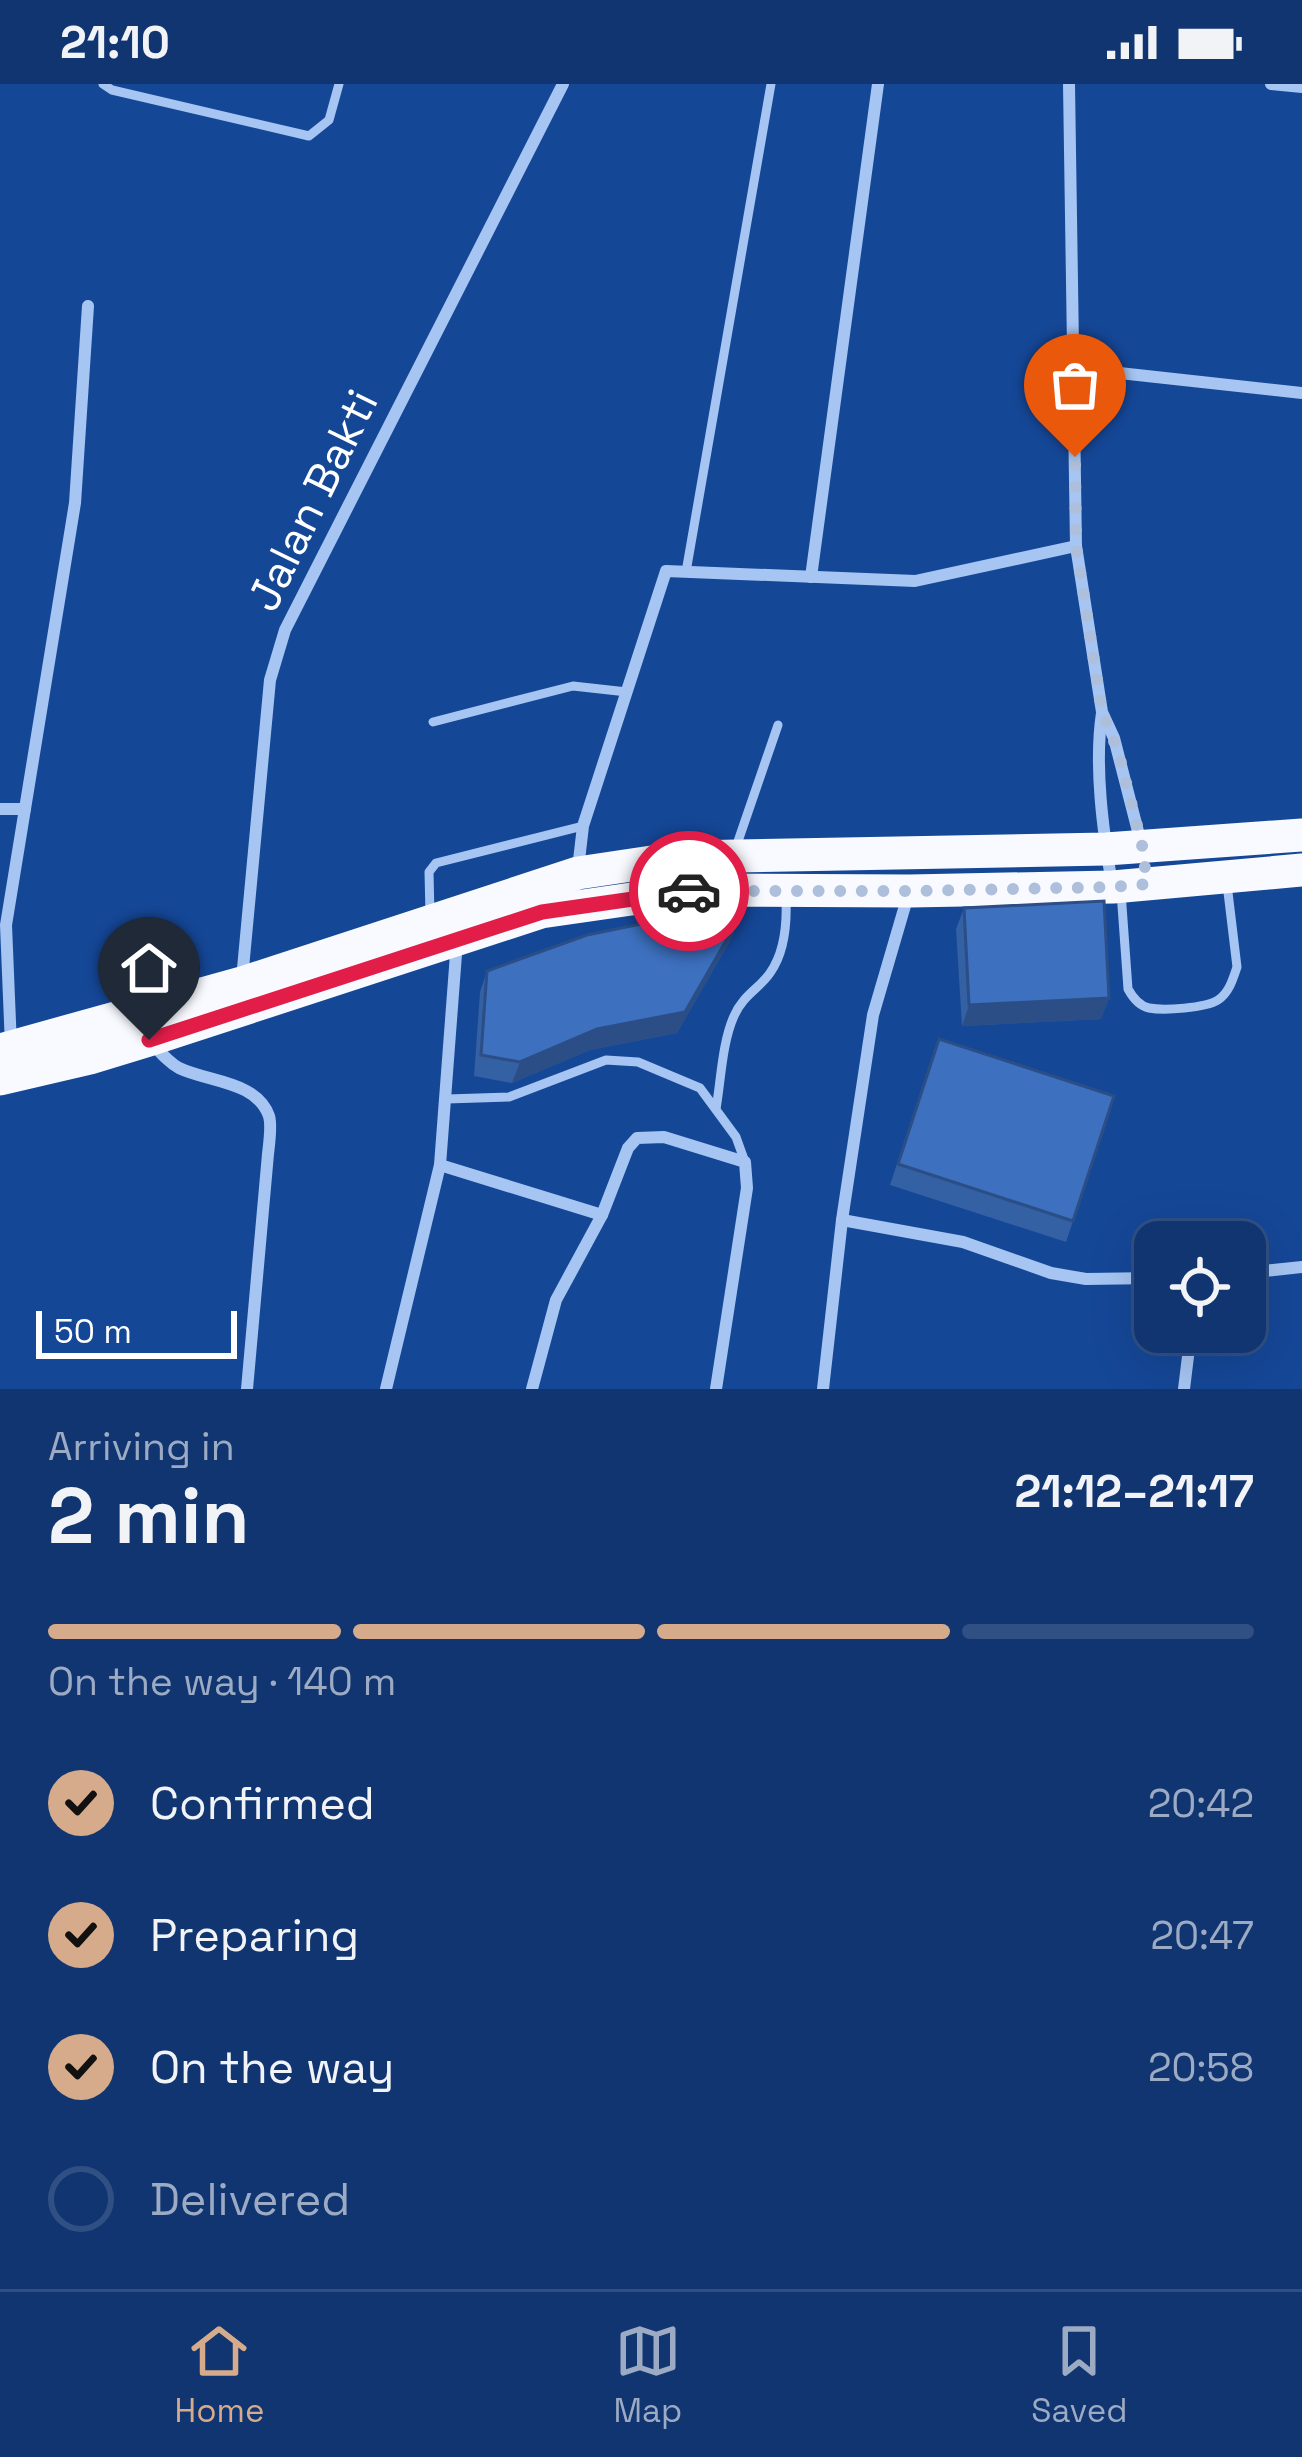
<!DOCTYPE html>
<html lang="en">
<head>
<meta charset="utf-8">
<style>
	:root { --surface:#103571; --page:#193d76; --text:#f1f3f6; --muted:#9cabc3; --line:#305084; --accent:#d6ab8b }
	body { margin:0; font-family:"Space Grotesk",sans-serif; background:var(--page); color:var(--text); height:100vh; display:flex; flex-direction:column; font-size:45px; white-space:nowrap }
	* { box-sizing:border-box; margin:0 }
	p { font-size:39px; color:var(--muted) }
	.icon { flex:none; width:66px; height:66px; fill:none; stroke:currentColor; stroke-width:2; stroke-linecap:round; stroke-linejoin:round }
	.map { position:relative; height:1305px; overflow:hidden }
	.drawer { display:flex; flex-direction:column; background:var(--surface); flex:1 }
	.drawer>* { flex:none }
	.tools { position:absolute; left:1134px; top:1137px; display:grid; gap:24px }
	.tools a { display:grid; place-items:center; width:132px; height:132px; border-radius:24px; background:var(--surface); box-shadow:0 12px 48px #0002,0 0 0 3px var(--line); font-size:60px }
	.scale { position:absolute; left:36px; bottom:30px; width:201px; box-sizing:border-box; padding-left:12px; border:6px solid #fff; border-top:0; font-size:33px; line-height:42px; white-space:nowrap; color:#fff; -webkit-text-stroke:9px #154797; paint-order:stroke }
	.pin { position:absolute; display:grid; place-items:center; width:102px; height:102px; color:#fff; margin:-123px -51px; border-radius:50% 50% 50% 0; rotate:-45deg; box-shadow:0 0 12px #0007 }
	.pin .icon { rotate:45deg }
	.courier { position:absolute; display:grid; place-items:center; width:120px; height:120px; margin:-60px; border:9px solid #e11d48; border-radius:50%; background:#fff; color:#222; box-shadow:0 3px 15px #0007 }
	.headline em { font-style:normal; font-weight:600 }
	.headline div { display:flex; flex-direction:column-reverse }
	.headline { display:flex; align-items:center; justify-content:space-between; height:204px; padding:0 48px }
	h1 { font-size:78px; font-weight:600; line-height:90px }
	.bar { display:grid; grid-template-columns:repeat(4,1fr); gap:18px 12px; align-content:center; height:144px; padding:0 48px }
	.bar i { height:15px; border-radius:9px; background:var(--line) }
	.bar .active { background:var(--accent) }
	.bar p { grid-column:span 4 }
	ol { padding:0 48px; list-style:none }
	li { display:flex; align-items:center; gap:36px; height:132px }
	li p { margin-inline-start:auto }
	li .icon { padding:12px; border-radius:50%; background:var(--accent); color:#111; stroke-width:4 }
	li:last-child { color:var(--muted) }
	li i { width:66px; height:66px; border:6px solid var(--line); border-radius:50% }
	.status { display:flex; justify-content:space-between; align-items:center; height:84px; padding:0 60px; background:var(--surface); direction:ltr }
	.status svg { height:33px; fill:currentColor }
	.tab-bar { display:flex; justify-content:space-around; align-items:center; height:168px; border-top:3px solid var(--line); background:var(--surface); font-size:33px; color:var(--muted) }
	.tab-bar a { display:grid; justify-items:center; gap:6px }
	.tab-bar .active { color:var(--accent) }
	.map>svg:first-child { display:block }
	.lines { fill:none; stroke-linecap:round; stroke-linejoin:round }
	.service { stroke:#a6c5f2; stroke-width:9 }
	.minor { stroke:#a6c5f2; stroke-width:12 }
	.trunk { stroke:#f8faff; stroke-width:33 }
	.wall { fill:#3460a4 }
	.shaded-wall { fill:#2b4e86 }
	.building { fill:#3d70bf; stroke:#2b4e86; stroke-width:3 }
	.done { stroke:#adbfdb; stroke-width:12; stroke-dasharray:0 21.6 }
	.route { stroke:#e11d48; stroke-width:15 }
	.labels { text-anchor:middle; stroke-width:10; stroke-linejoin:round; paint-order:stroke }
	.street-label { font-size:45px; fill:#fff; stroke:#154797 }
</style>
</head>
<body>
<div class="status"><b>21:10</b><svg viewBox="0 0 49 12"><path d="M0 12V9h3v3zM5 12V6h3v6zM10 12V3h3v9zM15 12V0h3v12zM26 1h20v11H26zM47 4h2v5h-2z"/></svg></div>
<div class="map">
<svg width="1302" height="1305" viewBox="0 0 1302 1305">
	<rect width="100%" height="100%" fill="#154797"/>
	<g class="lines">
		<g class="service">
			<polyline points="103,0 112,6 309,52 329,36 339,0"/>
			<polyline points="686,488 771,0"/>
			<polyline points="433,638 573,602 627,608"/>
			<polyline points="735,766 778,641"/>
			<path d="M 1121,808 L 1128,905 C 1133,914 1139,922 1149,924 C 1164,927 1205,924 1218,916 C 1229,909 1233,895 1237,883 L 1227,800"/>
			<polyline points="430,831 429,788 436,779 583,742"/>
			<polyline points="447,1015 509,1013 606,976 638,978 700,1004 736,1053 745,1078"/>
			<path d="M 716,1025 C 721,996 722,959 734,932 C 743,911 759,905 770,889 C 785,868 787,841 786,816"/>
		</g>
		<g class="minor">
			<polyline points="1069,0 1076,462 1102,628 1114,654 1141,759"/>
			<polyline points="1271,0 1302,3"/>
			<polyline points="1074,284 1302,309"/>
			<polyline points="811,493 878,0"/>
			<path d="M 1102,629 C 1094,682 1103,747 1112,800"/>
			<polyline points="0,725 25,725"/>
			<polyline points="578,785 583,742 666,487 915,497 1076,462"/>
			<polyline points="457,857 440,1081 602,1131"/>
			<polyline points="242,895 270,596 285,546 563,0"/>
			<path d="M 151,958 C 160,968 168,978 179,984 C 208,998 257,997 269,1032 C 272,1042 269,1060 268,1070 L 247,1305"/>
			<polyline points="11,962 6,841 75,419 88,222"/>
			<polyline points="842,1136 963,1158 1051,1189 1086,1195 1155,1194"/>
			<polyline points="1245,1189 1302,1183"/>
			<polyline points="386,1305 440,1081"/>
			<polyline points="532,1305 556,1216 602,1131 628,1064 637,1054 664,1053 745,1078 747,1104 716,1305"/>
			<polyline points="823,1305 842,1136 873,931 909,808"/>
			<polyline points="1184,1305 1191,1248"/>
		</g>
		<g class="trunk">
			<polyline points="0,966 242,899 578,789 685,773 1106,765 1302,751"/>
			<polyline points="0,995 90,974 149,956 541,828 694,806 910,807 1113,803 1302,786"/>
		</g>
	</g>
	<g class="wall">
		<polygon points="964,824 1109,914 1101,935 962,942 956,845"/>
		<polygon points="739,834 731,855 677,949 590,966 512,999 474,992 480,908 487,887"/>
		<polygon points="931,976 1073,1137 1066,1158 890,1101"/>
	</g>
	<g class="shaded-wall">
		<polygon points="739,834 731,855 677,949 590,966 512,999 520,978"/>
		<polygon points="1109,914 1101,935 962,942 969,921"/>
	</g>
	<g class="building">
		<polygon points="1104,817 1109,914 969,921 964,824"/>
		<polygon points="670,834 739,834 685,928 597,945 520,978 481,971 487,887 587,851"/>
		<polygon points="939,955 1114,1012 1073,1137 898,1080"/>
	</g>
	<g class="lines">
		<polyline class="done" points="689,807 910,807 1112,803 1147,800 1142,761 1118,667 1102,628 1076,461 1075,373"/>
		<polyline class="route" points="149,956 542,828 689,807"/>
	</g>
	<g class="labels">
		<g class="street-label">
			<text transform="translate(312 416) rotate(-64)" y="16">Jalan Bakti</text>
		</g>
	</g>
</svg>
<div class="tools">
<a><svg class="icon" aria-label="locate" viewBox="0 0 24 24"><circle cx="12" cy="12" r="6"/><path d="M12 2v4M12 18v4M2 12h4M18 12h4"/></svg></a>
</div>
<div class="scale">50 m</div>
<div class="pin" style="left:1075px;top:373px;background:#ea580c"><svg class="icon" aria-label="bag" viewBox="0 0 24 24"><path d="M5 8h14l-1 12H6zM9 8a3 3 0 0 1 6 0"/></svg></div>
<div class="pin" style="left:149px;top:956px;background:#1f2937"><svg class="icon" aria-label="home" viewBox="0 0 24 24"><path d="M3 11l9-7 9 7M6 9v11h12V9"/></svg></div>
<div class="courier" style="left:689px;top:807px"><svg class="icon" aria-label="car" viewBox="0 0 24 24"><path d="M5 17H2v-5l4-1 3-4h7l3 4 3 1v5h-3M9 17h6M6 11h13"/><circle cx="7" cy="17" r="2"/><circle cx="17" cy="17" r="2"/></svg></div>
</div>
<section class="drawer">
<div class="headline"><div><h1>2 min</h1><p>Arriving in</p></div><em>21:12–21:17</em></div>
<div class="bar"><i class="active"></i><i class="active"></i><i class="active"></i><i></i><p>On the way · 140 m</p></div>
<ol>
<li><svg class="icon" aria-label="check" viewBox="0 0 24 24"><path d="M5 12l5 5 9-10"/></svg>Confirmed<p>20:42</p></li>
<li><svg class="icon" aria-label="check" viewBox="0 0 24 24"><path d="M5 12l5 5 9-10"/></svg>Preparing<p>20:47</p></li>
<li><svg class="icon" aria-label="check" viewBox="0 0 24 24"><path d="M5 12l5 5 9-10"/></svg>On the way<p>20:58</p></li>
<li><i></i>Delivered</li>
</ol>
</section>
<nav class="tab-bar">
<a class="active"><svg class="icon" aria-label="home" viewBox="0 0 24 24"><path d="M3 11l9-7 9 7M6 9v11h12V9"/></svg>Home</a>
<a><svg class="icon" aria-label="map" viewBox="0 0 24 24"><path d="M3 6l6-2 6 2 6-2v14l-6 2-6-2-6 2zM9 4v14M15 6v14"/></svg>Map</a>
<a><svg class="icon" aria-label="saved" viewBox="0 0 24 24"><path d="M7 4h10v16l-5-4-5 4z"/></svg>Saved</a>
</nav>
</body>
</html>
